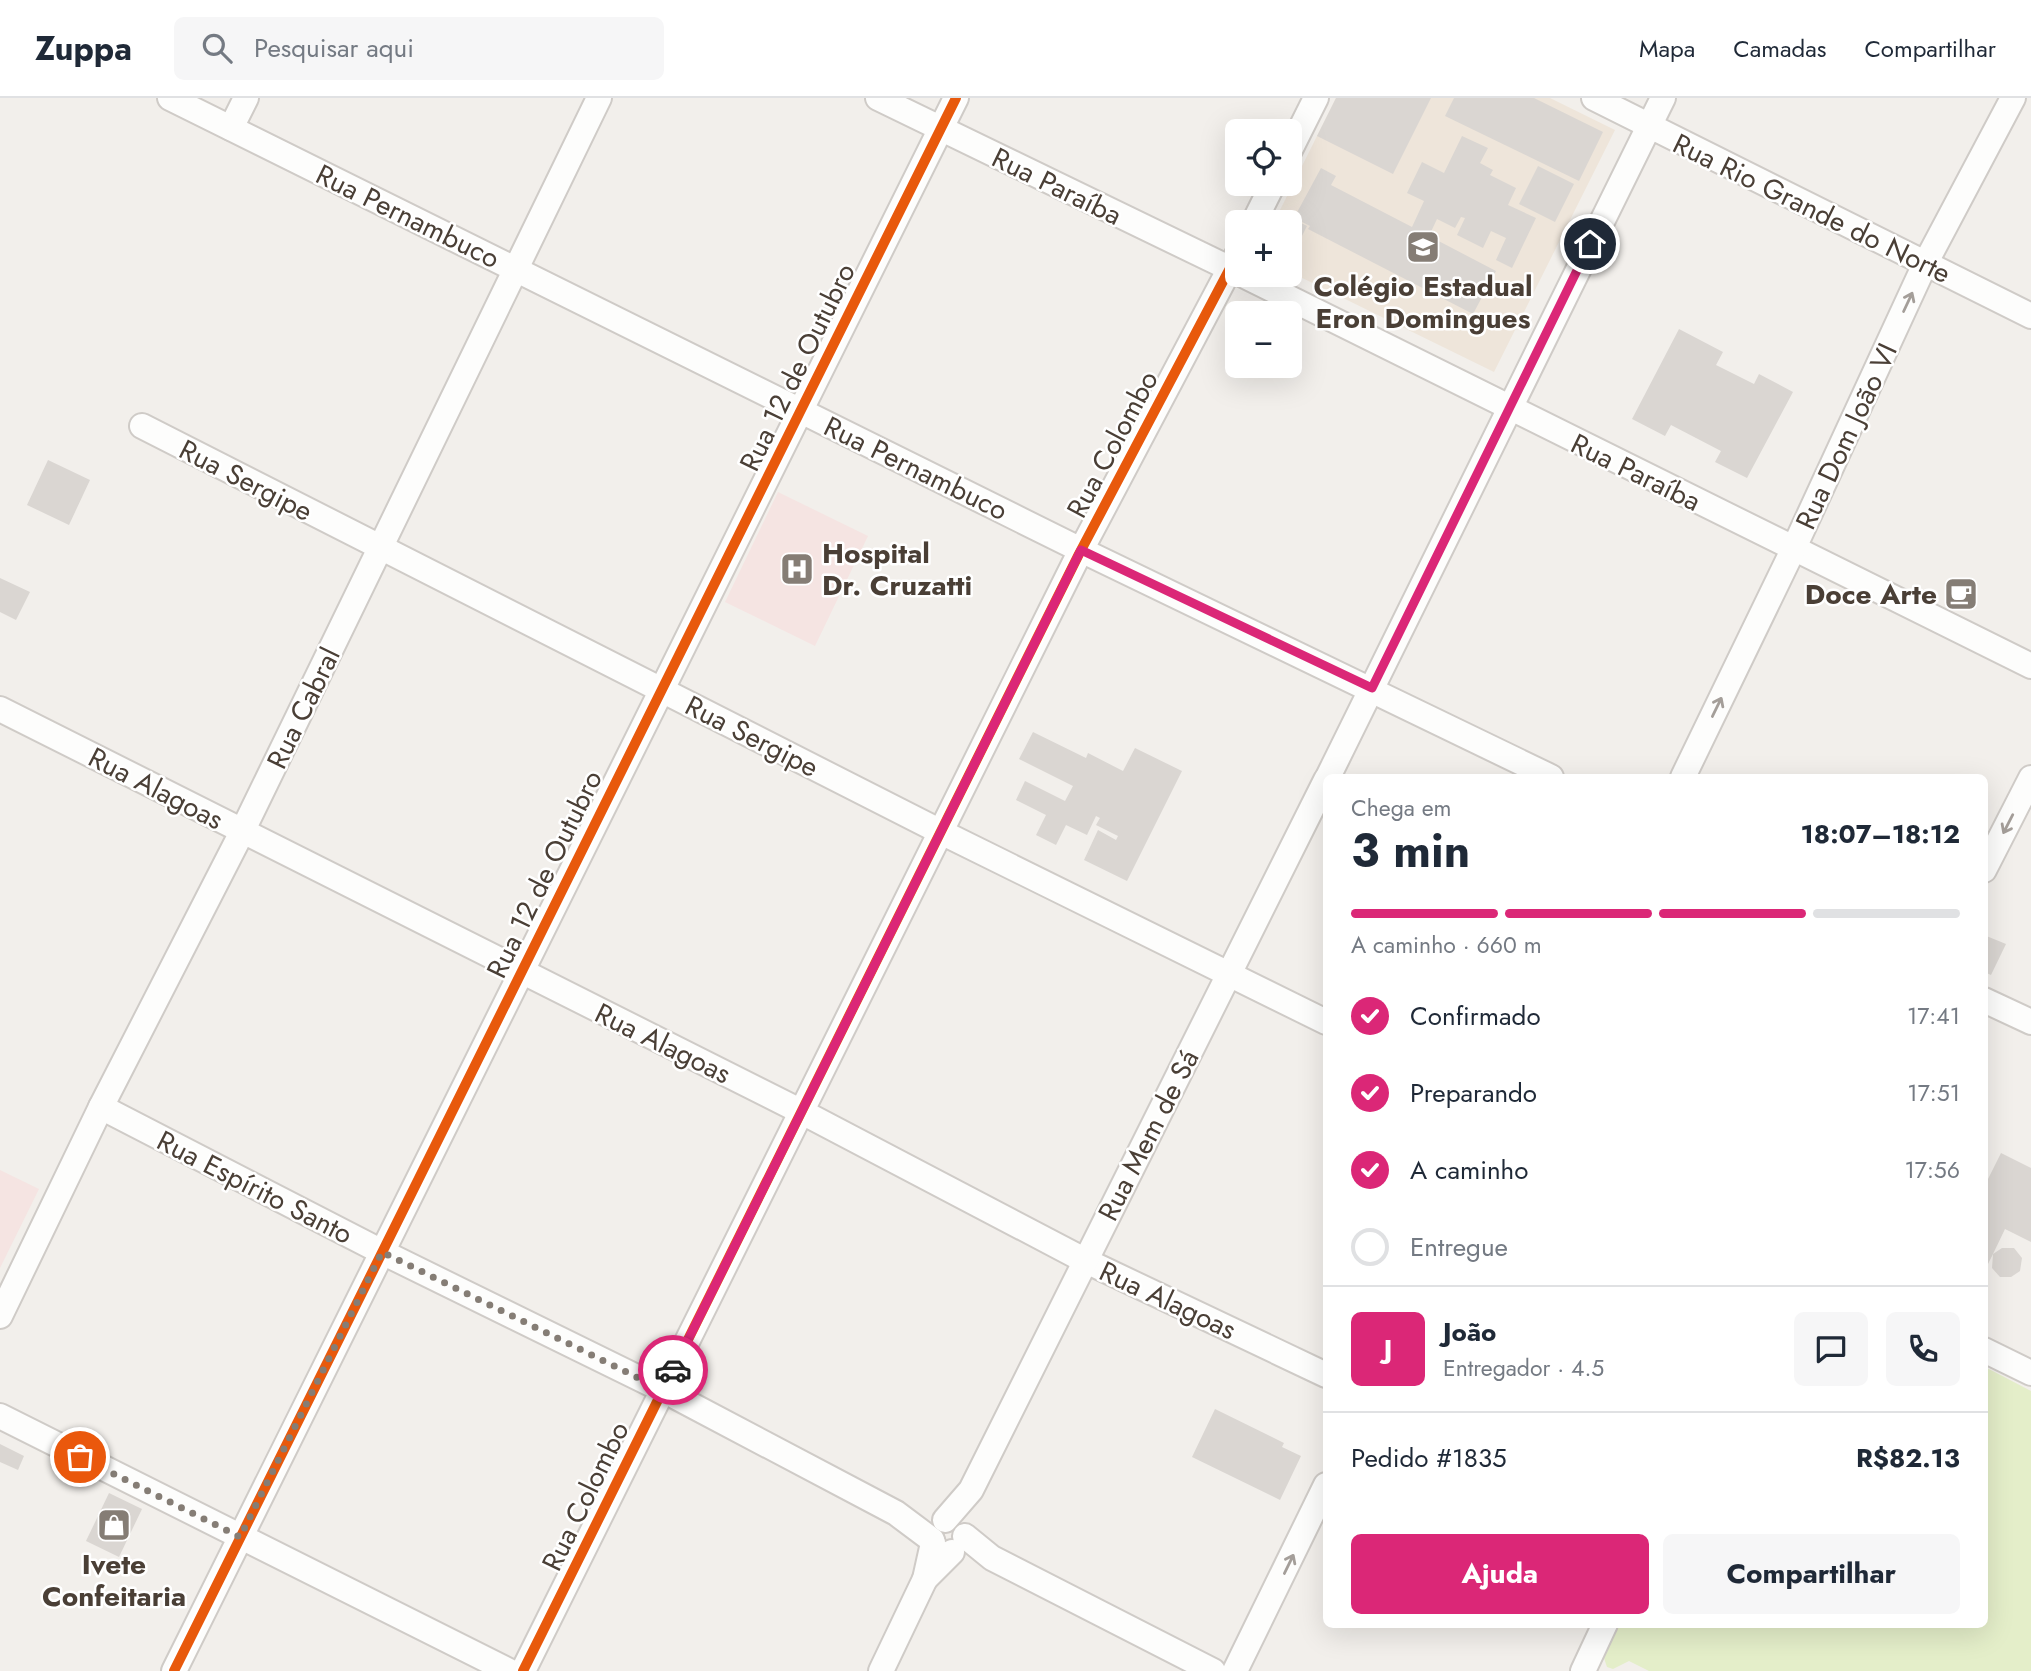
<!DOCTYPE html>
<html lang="pt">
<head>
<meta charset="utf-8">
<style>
	:root { --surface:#fff; --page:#f6f6f7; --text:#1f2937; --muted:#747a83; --line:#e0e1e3; --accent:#db2777 }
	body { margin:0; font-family:Jost,sans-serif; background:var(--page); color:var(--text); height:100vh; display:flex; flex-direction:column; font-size:26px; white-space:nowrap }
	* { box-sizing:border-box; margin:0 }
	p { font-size:23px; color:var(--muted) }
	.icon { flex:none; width:38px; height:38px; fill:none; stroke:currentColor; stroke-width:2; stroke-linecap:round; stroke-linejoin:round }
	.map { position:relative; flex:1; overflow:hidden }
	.sheet { position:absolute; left:1323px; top:676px; width:665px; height:854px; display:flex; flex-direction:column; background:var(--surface); border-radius:10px; box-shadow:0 7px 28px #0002 }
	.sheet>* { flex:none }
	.controls { position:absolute; left:1225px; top:21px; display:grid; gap:14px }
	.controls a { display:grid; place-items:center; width:77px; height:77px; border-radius:10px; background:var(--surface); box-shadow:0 7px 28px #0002; font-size:35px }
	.pin { position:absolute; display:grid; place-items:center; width:60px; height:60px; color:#fff; margin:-30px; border:4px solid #fff; border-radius:50%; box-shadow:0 2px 7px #0007 }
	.courier { position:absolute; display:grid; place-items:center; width:70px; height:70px; margin:-35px; border:5px solid #db2777; border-radius:50%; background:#fff; color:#222; box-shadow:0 2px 9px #0007 }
	.headline em { font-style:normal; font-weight:700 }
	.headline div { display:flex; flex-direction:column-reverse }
	.headline { display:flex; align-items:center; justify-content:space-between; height:119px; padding:0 28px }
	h1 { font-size:46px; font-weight:700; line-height:52px }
	.bar { display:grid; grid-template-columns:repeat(4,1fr); gap:10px 7px; align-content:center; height:84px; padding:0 28px }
	.bar i { height:9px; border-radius:5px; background:var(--line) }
	.bar .active { background:var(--accent) }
	.bar p { grid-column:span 4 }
	.line { display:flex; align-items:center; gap:18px; padding:0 28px; border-top:2px solid var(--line) }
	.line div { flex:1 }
	.round { display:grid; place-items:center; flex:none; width:74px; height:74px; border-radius:10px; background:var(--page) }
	ol { padding:0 28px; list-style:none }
	li { display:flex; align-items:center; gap:21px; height:77px }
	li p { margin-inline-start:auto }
	li .icon { padding:7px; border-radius:50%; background:var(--accent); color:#fff; stroke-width:4 }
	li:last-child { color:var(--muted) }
	li i { width:38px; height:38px; border:4px solid var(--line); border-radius:50% }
	.primary-button { display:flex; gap:14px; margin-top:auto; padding:14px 28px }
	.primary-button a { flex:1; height:80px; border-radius:10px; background:var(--accent); color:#fff; font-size:28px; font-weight:700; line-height:80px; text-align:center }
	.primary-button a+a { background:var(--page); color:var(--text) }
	header { display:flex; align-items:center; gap:42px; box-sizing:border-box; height:98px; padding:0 35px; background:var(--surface); border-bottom:2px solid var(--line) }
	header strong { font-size:33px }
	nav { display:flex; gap:38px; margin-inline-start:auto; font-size:24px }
	.search { width:490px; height:63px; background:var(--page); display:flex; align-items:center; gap:18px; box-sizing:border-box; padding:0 24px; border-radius:10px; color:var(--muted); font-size:26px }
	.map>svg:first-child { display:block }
	.education { fill:#eee5da }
	.medical { fill:#f5e4e2 }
	.green { fill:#e4eec9 }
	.building { fill:#dad6d2 }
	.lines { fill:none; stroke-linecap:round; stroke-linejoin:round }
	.minor-casing { stroke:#cfcbc7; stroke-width:28 }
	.minor { stroke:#fdfdfc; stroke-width:24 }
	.cycleway-casing { stroke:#fff; stroke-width:15 }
	.cycleway { stroke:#e8590c; stroke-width:10 }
	.oneway { stroke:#a49e99 }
	.done { stroke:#857d75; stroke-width:7; stroke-dasharray:0 12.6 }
	.route { stroke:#db2777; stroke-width:9 }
	.labels { text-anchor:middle; stroke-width:5; stroke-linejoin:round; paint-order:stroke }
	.street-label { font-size:28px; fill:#4a3f36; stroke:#fff }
	.poi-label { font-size:28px; font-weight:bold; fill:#4a3f36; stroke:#fff }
</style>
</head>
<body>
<header>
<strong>Zuppa</strong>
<div class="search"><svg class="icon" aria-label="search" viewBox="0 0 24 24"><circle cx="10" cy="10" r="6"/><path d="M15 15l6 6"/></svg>Pesquisar aqui</div>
<nav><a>Mapa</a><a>Camadas</a><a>Compartilhar</a></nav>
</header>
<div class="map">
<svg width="2031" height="1573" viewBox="0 0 2031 1573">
	<rect width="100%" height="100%" fill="#f2efeb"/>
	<polygon class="education" points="1336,0 1550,0 1615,32 1494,274 1290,174 1290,124 1274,124"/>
	<g class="medical">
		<polygon points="778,394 868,438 815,548 725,504"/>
		<polygon points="0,1072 39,1091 0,1170"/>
	</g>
	<polygon class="green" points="1985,1269 2031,1293 2031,1573 1649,1573 1629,1563 1613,1571 1607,1569 1602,1554 1615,1526 1984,1526"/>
	<g class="building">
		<polygon points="1336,0 1431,0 1393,76 1317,38"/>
		<polygon points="1454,0 1534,0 1603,34 1579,83 1445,18"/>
		<polygon points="1462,38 1488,50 1480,65 1493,72 1490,77 1516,90 1508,107 1536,120 1512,170 1496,162 1506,140 1491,133 1483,150 1457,137 1465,120 1461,119 1455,130 1437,121 1429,138 1496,173 1473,216 1308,131 1310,128 1294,120 1321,70 1336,78 1331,87 1412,129 1424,103 1407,95 1422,64 1444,75"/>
		<polygon points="1538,68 1574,86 1555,124 1519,106"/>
		<polygon points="1282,115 1307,128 1290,162 1290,124 1278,124"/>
		<polygon points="1679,231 1723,254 1716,267 1754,286 1759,276 1793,294 1747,380 1715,364 1721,353 1671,327 1665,338 1632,321"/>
		<polygon points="48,362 90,382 69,427 27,407"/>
		<polygon points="0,480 30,494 16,522 0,514"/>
		<polygon points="1033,634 1086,660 1088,655 1123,673 1135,650 1182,673 1127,783 1084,762 1098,732 1116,742 1118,738 1096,727 1100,720 1096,718 1087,737 1066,727 1056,747 1036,737 1046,717 1016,702 1025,683 1065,703 1073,688 1019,661"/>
		<polygon points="1984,837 2006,846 1991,877 1984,874"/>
		<polygon points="2001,1055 2031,1070 2031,1144 2005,1131 1993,1156 2002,1150 2014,1150 2022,1160 2020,1173 2011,1179 2000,1179 1992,1170 1993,1156 1988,1166 1984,1164 1984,1089"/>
		<polygon points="1215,1311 1284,1345 1282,1349 1301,1358 1280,1402 1192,1359"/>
		<polygon points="0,1346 24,1358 18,1372 0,1364"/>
		<polygon points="109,1395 142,1411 119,1459 86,1443"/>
	</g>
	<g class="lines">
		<defs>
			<g id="minor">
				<polyline points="170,0 1081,452 1551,679"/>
				<polyline points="878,0 1237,174"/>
				<polyline points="1594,0 2031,218"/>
				<polyline points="231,30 246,0"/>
				<polyline points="1290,52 1316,0"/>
				<polyline points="1254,124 1273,86"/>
				<polyline points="1243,177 2031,568"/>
				<polyline points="142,328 941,734 1326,924"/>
				<polyline points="0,611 802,1014 1084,1162 1326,1277"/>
				<polyline points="1328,679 1663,0"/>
				<polyline points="1683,679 1793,452 1925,166 2013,0"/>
				<polyline points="1984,772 2031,680"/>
				<polyline points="1984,902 2031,924"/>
				<polyline points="101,1009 382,1154 663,1292 896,1415 932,1442"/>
				<polyline points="0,1218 101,1009 242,734 599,0"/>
				<polyline points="1984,1252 2031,1275"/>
				<polyline points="0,1318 509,1573"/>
				<polyline points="945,1422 971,1392 1326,682"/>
				<polyline points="965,1438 992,1460 1213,1573"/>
				<polyline points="925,1481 952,1454"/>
				<polyline points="174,1573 956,0"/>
				<polyline points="523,1573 1079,456 1237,157"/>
				<polyline points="881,1573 925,1481 933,1445"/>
				<polyline points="1235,1573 1326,1387"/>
				<polyline points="1583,1573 1605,1526"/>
			</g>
		</defs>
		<use href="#minor" class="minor-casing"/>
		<use href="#minor" class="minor"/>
		<defs>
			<g id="cycleway">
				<polyline points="174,1573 956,0"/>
				<polyline points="523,1573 1079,456 1237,157"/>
			</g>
		</defs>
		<use href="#cycleway" class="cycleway-casing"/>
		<use href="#cycleway" class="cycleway"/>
	</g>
	<defs><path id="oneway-shaft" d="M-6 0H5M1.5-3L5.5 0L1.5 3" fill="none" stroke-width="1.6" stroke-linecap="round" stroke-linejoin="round" transform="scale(1.75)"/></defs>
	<g class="oneway">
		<use href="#oneway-shaft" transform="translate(1908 204) rotate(-65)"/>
		<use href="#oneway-shaft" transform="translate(1717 609) rotate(-64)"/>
		<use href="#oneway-shaft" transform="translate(2008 726) rotate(117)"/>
		<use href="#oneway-shaft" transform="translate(1289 1466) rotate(-64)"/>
	</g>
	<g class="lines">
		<polyline class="done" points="80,1359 240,1439 382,1154 663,1292 673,1272"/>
		<polyline class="route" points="673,1272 1081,452 1372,590 1590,146"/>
	</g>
	<defs>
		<symbol id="school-square" viewBox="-11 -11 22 22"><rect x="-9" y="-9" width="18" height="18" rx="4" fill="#857d75" stroke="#fff"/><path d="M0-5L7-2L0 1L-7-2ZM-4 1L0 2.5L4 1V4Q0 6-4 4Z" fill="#fff"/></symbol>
		<symbol id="hospital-square" viewBox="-11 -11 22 22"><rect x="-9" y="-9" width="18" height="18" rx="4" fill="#857d75" stroke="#fff"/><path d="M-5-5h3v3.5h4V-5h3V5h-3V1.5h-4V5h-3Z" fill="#fff"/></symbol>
		<symbol id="cafe-square" viewBox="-11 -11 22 22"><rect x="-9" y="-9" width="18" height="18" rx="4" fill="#857d75" stroke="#fff"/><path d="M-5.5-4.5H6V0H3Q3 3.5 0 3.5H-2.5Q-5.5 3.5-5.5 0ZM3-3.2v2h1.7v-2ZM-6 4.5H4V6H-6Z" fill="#fff"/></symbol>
		<symbol id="shop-square" viewBox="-11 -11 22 22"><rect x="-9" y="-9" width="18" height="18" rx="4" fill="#857d75" stroke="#fff"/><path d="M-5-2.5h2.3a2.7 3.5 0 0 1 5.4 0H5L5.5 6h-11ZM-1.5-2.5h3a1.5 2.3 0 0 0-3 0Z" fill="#fff"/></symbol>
	</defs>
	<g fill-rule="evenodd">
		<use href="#school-square" x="1404" y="130" width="38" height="38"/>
		<use href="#hospital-square" x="778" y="452" width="38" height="38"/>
		<use href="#cafe-square" x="1942" y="477" width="38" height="38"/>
		<use href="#shop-square" x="95" y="1408" width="38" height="38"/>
	</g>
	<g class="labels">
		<g class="street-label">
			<text transform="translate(1057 88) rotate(26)" y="10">Rua Paraíba</text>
			<text transform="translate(1812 110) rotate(26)" y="10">Rua Rio Grande do Norte</text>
			<text transform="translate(408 118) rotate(26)" y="10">Rua Pernambuco</text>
			<text transform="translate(797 269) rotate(-64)" y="10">Rua 12 de Outubro</text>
			<text transform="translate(1846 338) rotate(-65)" y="10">Rua Dom João VI</text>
			<text transform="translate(1112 346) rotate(-62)" y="10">Rua Colombo</text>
			<text transform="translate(916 370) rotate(26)" y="10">Rua Pernambuco</text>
			<text transform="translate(1636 374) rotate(26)" y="10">Rua Paraíba</text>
			<text transform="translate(246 382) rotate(27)" y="10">Rua Sergipe</text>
			<text transform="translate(303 610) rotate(-64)" y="10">Rua Cabral</text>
			<text transform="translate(752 638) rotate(27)" y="10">Rua Sergipe</text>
			<text transform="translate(156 690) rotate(27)" y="10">Rua Alagoas</text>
			<text transform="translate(544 776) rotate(-64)" y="10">Rua 12 de Outubro</text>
			<text transform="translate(663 945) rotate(26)" y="10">Rua Alagoas</text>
			<text transform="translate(1148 1037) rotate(-63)" y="10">Rua Mem de Sá</text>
			<text transform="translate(255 1089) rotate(27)" y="10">Rua Espírito Santo</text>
			<text transform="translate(1168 1202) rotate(25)" y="10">Rua Alagoas</text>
			<text transform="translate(585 1398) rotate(-64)" y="10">Rua Colombo</text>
		</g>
		<g class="poi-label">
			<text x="1423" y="198">Colégio Estadual<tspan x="1423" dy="32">Eron Domingues</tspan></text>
			<text x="822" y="465" text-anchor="start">Hospital<tspan x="822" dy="32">Dr. Cruzatti</tspan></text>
			<text x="1937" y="506" text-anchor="end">Doce Arte</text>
			<text x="114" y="1476">Ivete<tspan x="114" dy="32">Confeitaria</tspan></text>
		</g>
	</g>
</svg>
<div class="controls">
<a><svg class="icon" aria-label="locate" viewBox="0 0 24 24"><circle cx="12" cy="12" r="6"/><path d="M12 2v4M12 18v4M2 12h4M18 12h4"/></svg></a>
<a>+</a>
<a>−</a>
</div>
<div class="pin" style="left:80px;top:1359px;background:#ea580c"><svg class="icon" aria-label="bag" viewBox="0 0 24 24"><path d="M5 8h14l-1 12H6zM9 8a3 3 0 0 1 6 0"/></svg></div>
<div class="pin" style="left:1590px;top:146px;background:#1f2937"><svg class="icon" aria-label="home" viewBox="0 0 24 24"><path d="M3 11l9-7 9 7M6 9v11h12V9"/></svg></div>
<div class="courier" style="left:673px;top:1272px"><svg class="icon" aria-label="car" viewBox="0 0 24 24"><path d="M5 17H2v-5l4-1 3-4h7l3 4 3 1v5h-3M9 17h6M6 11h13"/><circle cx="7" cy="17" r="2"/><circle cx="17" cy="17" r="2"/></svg></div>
<section class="sheet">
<div class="headline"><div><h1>3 min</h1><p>Chega em</p></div><em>18:07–18:12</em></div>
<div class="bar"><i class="active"></i><i class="active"></i><i class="active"></i><i></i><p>A caminho · 660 m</p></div>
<ol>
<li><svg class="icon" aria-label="check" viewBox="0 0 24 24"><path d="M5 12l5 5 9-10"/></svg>Confirmado<p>17:41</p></li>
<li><svg class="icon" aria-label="check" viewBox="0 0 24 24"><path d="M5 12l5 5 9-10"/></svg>Preparando<p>17:51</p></li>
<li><svg class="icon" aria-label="check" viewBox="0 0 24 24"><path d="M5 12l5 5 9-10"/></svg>A caminho<p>17:56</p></li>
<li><i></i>Entregue</li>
</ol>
<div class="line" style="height:126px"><b class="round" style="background:var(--accent);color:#fff">J</b><div><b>João</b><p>Entregador · 4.5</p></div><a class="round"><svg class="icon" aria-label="chat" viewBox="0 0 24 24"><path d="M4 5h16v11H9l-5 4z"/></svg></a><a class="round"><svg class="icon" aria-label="phone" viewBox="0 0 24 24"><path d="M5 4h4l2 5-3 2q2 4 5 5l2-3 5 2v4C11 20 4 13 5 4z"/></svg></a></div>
<div class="line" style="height:91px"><div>Pedido #1835</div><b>R$82.13</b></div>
<div class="primary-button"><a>Ajuda</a><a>Compartilhar</a></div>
</section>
</div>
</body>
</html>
